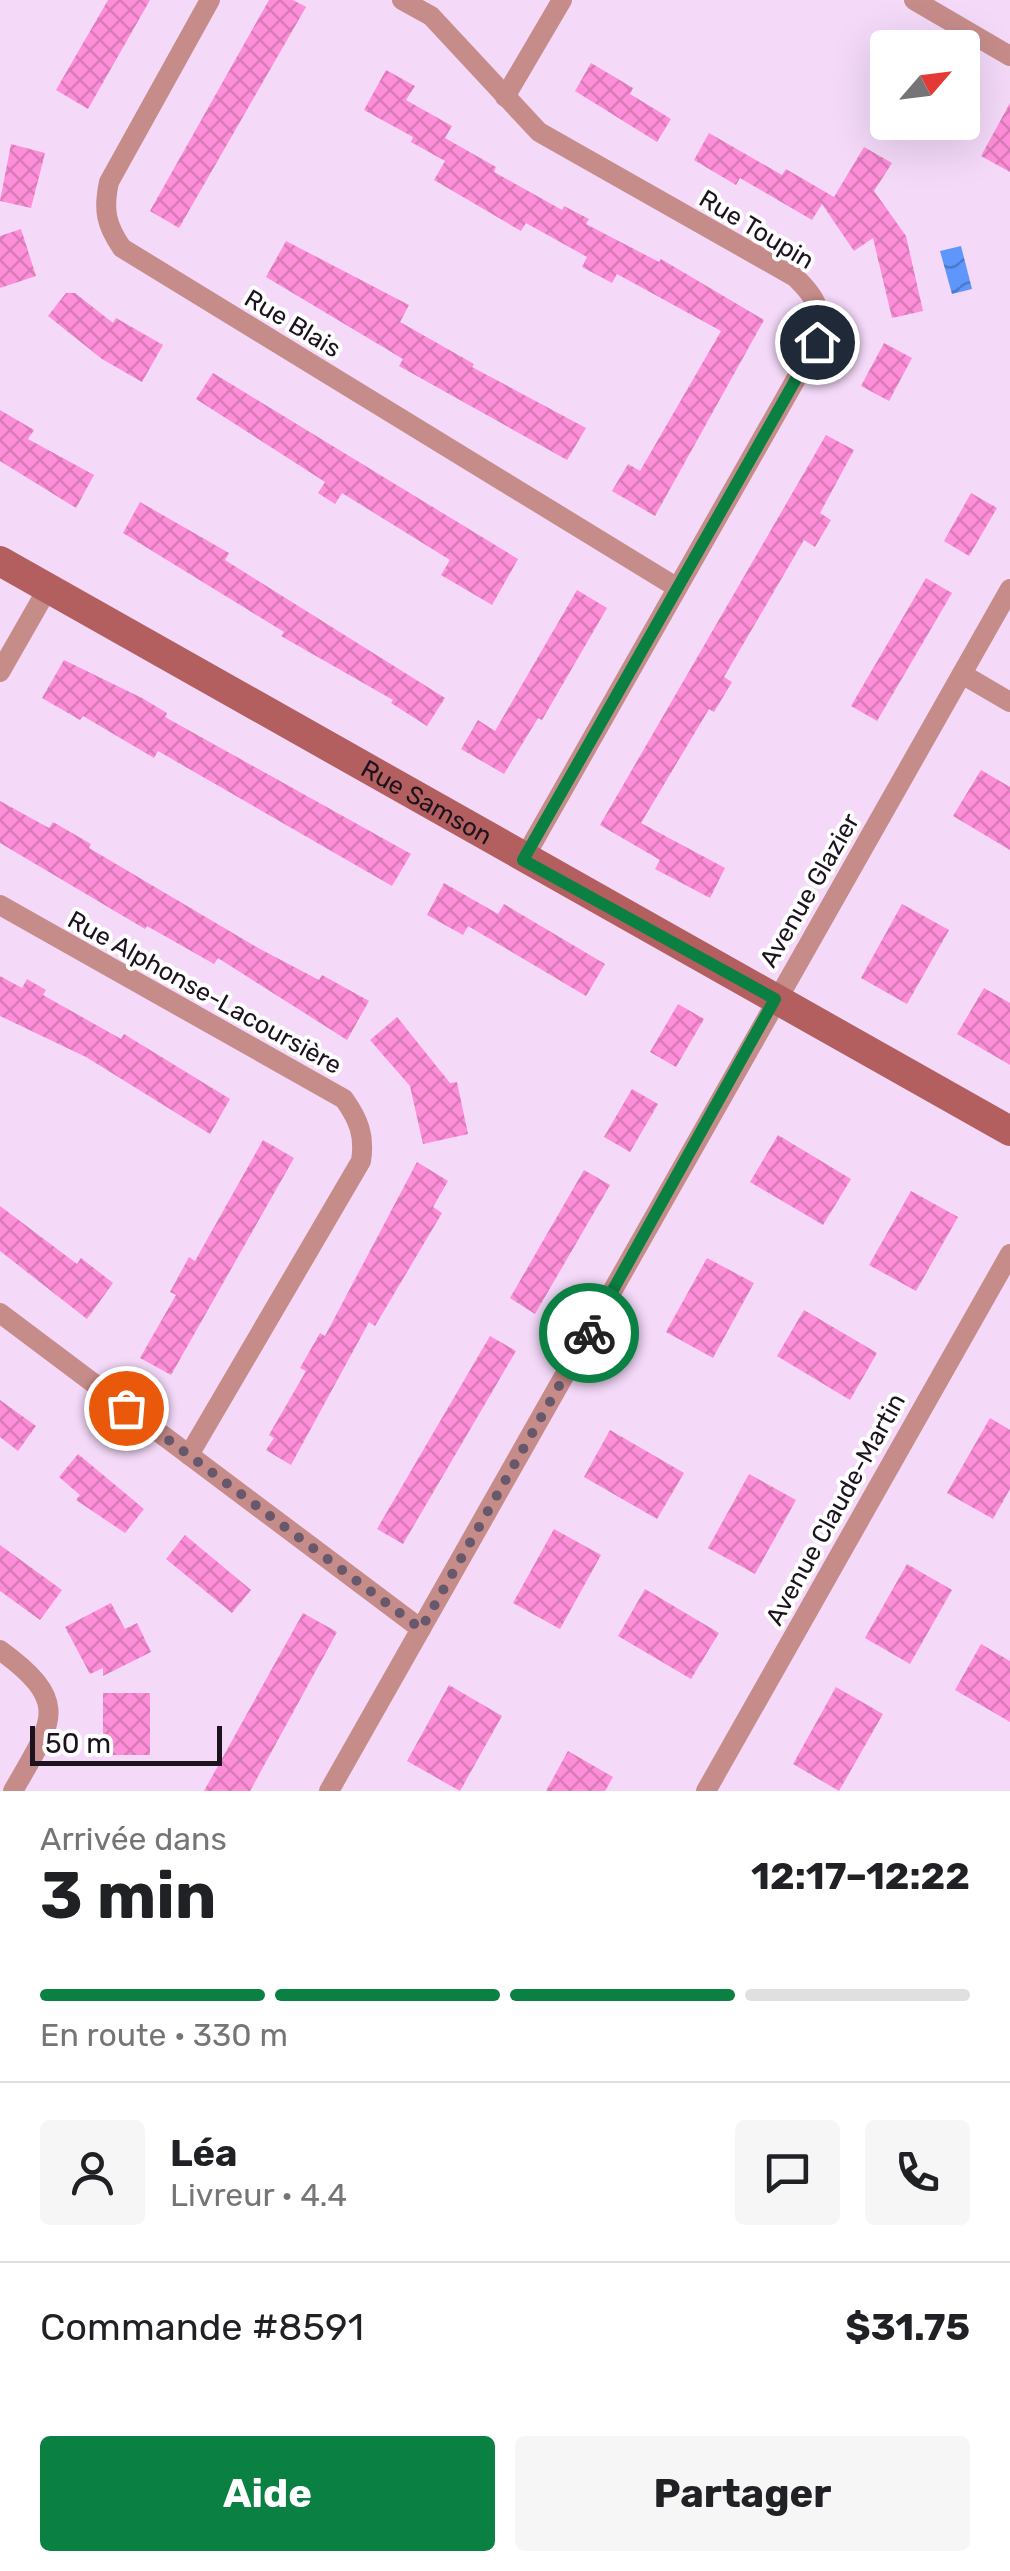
<!DOCTYPE html>
<html lang="fr">
<head>
<meta charset="utf-8">
<style>
	:root { --surface:#fff; --page:#f6f6f6; --text:#202124; --muted:#757577; --line:#e0e0e0; --accent:#0b8043 }
	body { margin:0; font-family:Rubik,sans-serif; background:var(--page); color:var(--text); height:100vh; display:flex; flex-direction:column; font-size:38px; white-space:nowrap }
	* { box-sizing:border-box; margin:0 }
	p { font-size:32px; color:var(--muted) }
	.icon { flex:none; width:55px; height:55px; fill:none; stroke:currentColor; stroke-width:2; stroke-linecap:round; stroke-linejoin:round }
	.map { position:relative; height:1791px; overflow:hidden }
	.sheet { display:flex; flex-direction:column; background:var(--surface); flex:1 }
	.sheet>* { flex:none }
	.needle { width:65px; rotate:62deg }
	.buttons { position:absolute; left:870px; top:30px; display:grid; gap:20px }
	.buttons a { display:grid; place-items:center; width:110px; height:110px; border-radius:10px; background:var(--surface); box-shadow:0 10px 40px #0002; font-size:50px }
	.scale { position:absolute; left:30px; bottom:25px; width:192px; box-sizing:border-box; padding-left:10px; border:5px solid #1c131e; border-top:0; font-size:28px; line-height:35px; white-space:nowrap; color:#1c131e; -webkit-text-stroke:8px #fff; paint-order:stroke }
	.pin { position:absolute; display:grid; place-items:center; width:85px; height:85px; color:#fff; margin:-42px; border:5px solid #fff; border-radius:50%; box-shadow:0 2px 10px #0007 }
	.courier { position:absolute; display:grid; place-items:center; width:100px; height:100px; margin:-50px; border:8px solid #0b8043; border-radius:50%; background:#fff; color:#222; box-shadow:0 2px 12px #0007 }
	.summary em { font-style:normal; font-weight:700 }
	.summary div { display:flex; flex-direction:column-reverse }
	.summary { display:flex; align-items:center; justify-content:space-between; height:170px; padding:0 40px }
	h1 { font-size:65px; font-weight:700; line-height:75px }
	.bar { display:grid; grid-template-columns:repeat(4,1fr); gap:15px 10px; align-content:center; height:120px; padding:0 40px }
	.bar i { height:12px; border-radius:8px; background:var(--line) }
	.bar .current { background:var(--accent) }
	.bar p { grid-column:span 4 }
	.line { display:flex; align-items:center; gap:25px; padding:0 40px; border-top:2px solid var(--line) }
	.line div { flex:1 }
	.round { display:grid; place-items:center; flex:none; width:105px; height:105px; border-radius:10px; background:var(--page) }
	.cta { display:flex; gap:20px; margin-top:auto; padding:20px 40px }
	.cta a { flex:1; height:115px; border-radius:10px; background:var(--accent); color:#fff; font-size:40px; font-weight:700; line-height:115px; text-align:center }
	.cta a+a { background:var(--page); color:var(--text) }
	.map>svg:first-child { display:block }
	.water { fill:url(#water-waves) }
	.building { fill:url(#building-cross-hatch) }
	.lines { fill:none; stroke-linecap:round; stroke-linejoin:round }
	.street { stroke:#c68c8a; stroke-width:20 }
	.secondary { stroke:#b35f5f; stroke-width:30 }
	.done { stroke:#68586b; stroke-width:10; stroke-dasharray:0 18 }
	.route { stroke:#0b8043; stroke-width:12 }
	.labels { text-anchor:middle; stroke-width:8; stroke-linejoin:round; paint-order:stroke }
	.street-label { font-size:25px; fill:#1c131e; stroke:#fff }
</style>
</head>
<body>
<div class="map">
<svg width="1010" height="1791" viewBox="0 0 1010 1791">
	<defs>
		<pattern id="water-waves" width="16" height="10" patternUnits="userSpaceOnUse" patternTransform="scale(2.5)"><rect width="16" height="10" fill="#5e96fb"/><path d="M0 5q4-4 8 0t8 0" fill="none" stroke="#4d79cb"/></pattern>
		<pattern id="building-cross-hatch" width="8" height="8" patternUnits="userSpaceOnUse" patternTransform="scale(2.5)"><rect width="8" height="8" fill="#fe8ed8"/><path d="M0 0l8 8M0 8l8-8" fill="none" stroke="#d97ab9"/></pattern>
	</defs>
	<rect width="100%" height="100%" fill="#f4d9f9"/>
	<polygon class="water" points="961,246 972,289 952,294 940,251"/>
	<g class="building">
		<polygon points="108,0 150,0 88,109 56,90"/>
		<polygon points="269,0 293,0 306,7 179,228 150,211"/>
		<polygon points="591,63 633,88 630,94 671,119 657,142 575,91"/>
		<polygon points="386,70 415,86 406,100 452,126 445,138 496,167 494,172 562,210 564,206 589,219 586,224 659,262 661,259 764,320 655,516 612,491 628,464 640,471 721,331 617,274 612,283 582,267 587,257 526,223 521,231 434,180 445,161 411,142 413,137 364,110"/>
		<polygon points="1010,103 1010,172 981,156"/>
		<polygon points="709,133 782,175 786,169 834,197 864,147 892,163 874,191 906,236 923,311 892,318 873,238 854,251 822,204 812,220 740,178 736,185 694,160"/>
		<polygon points="11,144 45,153 31,208 0,201"/>
		<polygon points="21,229 36,276 0,288 0,236"/>
		<polygon points="286,241 409,305 400,322 474,364 472,367 586,428 567,460 399,366 403,359 266,277"/>
		<polygon points="66,293 75,293 113,323 116,318 163,345 142,382 102,359 48,316"/>
		<polygon points="884,343 912,358 889,401 861,386"/>
		<polygon points="213,373 518,559 492,605 441,575 450,560 342,493 335,504 318,493 325,482 196,399"/>
		<polygon points="0,410 34,430 28,439 94,475 76,508 0,461"/>
		<polygon points="826,435 854,450 820,513 831,520 815,547 804,540 724,677 732,682 714,712 709,709 641,823 725,868 710,898 655,869 660,860 600,825"/>
		<polygon points="971,493 997,508 969,556 944,541"/>
		<polygon points="140,502 229,553 225,560 445,698 427,726 391,703 393,700 281,636 284,632 123,533"/>
		<polygon points="926,578 952,593 877,721 851,706"/>
		<polygon points="577,590 607,608 542,720 538,718 504,774 461,749 478,720 495,731"/>
		<polygon points="64,660 142,698 167,713 165,717 411,854 392,886 158,751 154,758 83,716 80,720 42,698"/>
		<polygon points="981,770 1010,787 1010,850 953,816"/>
		<polygon points="0,801 49,828 53,822 91,844 89,848 260,949 319,980 322,975 369,1001 347,1040 218,958 214,964 147,926 145,929 0,843"/>
		<polygon points="444,883 498,914 504,904 605,964 586,996 468,926 463,935 427,915"/>
		<polygon points="902,904 949,930 907,1004 861,978"/>
		<polygon points="0,976 22,988 27,979 46,990 43,995 121,1039 124,1034 230,1099 210,1134 86,1057 0,1016"/>
		<polygon points="984,988 1010,1003 1010,1065 957,1034"/>
		<polygon points="678,1004 704,1019 676,1067 650,1052"/>
		<polygon points="397,1017 450,1083 457,1082 468,1134 423,1144 410,1086 370,1040"/>
		<polygon points="632,1089 658,1104 630,1152 604,1137"/>
		<polygon points="778,1135 851,1179 823,1225 750,1182"/>
		<polygon points="263,1140 294,1158 171,1375 140,1358 176,1295 170,1292 189,1257 195,1261"/>
		<polygon points="417,1162 448,1181 433,1207 442,1213 375,1326 369,1322 291,1465 266,1450 274,1438 269,1435 306,1371 300,1368 320,1333 325,1336"/>
		<polygon points="584,1170 610,1185 535,1314 510,1298"/>
		<polygon points="911,1191 958,1217 916,1291 869,1265"/>
		<polygon points="0,1206 77,1264 81,1258 113,1283 87,1319 0,1251"/>
		<polygon points="707,1258 754,1283 713,1358 666,1332"/>
		<polygon points="804,1310 877,1353 850,1400 777,1356"/>
		<polygon points="490,1336 516,1351 403,1544 377,1529"/>
		<polygon points="0,1400 36,1426 18,1451 0,1437"/>
		<polygon points="990,1418 1010,1430 1010,1489 993,1519 947,1493"/>
		<polygon points="610,1430 684,1473 657,1519 584,1477"/>
		<polygon points="78,1454 144,1509 125,1533 76,1500 80,1495 59,1477"/>
		<polygon points="749,1474 796,1500 755,1574 708,1548"/>
		<polygon points="554,1529 601,1555 560,1629 513,1603"/>
		<polygon points="185,1535 251,1590 232,1613 166,1559"/>
		<polygon points="0,1545 62,1590 40,1620 0,1591"/>
		<polygon points="907,1564 952,1590 910,1664 865,1638"/>
		<polygon points="645,1589 719,1633 691,1679 618,1636"/>
		<polygon points="111,1603 125,1629 137,1623 151,1652 103,1676 103,1668 90,1674 65,1627"/>
		<polygon points="303,1613 337,1632 250,1791 204,1791"/>
		<polygon points="981,1644 1010,1661 1010,1722 955,1690"/>
		<polygon points="449,1685 502,1716 460,1791 407,1761"/>
		<polygon points="836,1687 883,1714 839,1791 793,1764"/>
		<rect x="103" y="1693" width="47" height="62"/>
		<polygon points="568,1751 613,1777 605,1791 546,1791"/>
	</g>
	<g class="lines">
		<g class="street">
			<path d="M 210,0 L 109,182 C 103,210 106,225 122,248 L 676,587"/>
			<path d="M 402,0 L 431,16 L 539,132 L 795,277 C 818,299 823,311 817,342 L 523,860"/>
			<polyline points="914,0 1010,56"/>
			<polyline points="505,97 562,0"/>
			<polyline points="0,672 48,588"/>
			<polyline points="962,674 1010,702"/>
			<path d="M 0,905 L 344,1099 C 359,1120 365,1136 361,1161 L 189,1455"/>
			<polyline points="0,1313 421,1629"/>
			<path d="M 0,1650 C 73,1703 52,1722 13,1791"/>
			<polyline points="329,1791 1010,589"/>
			<polyline points="706,1791 1010,1254"/>
		</g>
		<path class="secondary" id="s1" d="M 0,561 L 1010,1131"/>
	</g>
	<g class="lines">
		<polyline class="done" points="126,1408 421,1629 589,1333"/>
		<polyline class="route" points="589,1333 775,999 523,860 817,342"/>
	</g>
	<g class="labels">
		<g class="street-label">
			<text transform="translate(757 229) rotate(31)" y="9">Rue Toupin</text>
			<text transform="translate(293 323) rotate(31)" y="9">Rue Blais</text>
			<text dy="9" stroke="none"><textPath href="#s1" startOffset="490">Rue Samson</textPath></text>
			<text transform="translate(809 890) rotate(-60)" y="9">Avenue Glazier</text>
			<text transform="translate(205 992) rotate(29)" y="9">Rue Alphonse-Lacoursière</text>
			<text transform="translate(835 1509) rotate(-61)" y="9">Avenue Claude-Martin</text>
		</g>
	</g>
</svg>
<div class="buttons">
<a><svg class="needle" viewBox="-14 -14 28 28"><path d="M0-13l5 13h-10z" fill="#e53935"/><path d="M0 13l5-13h-10z" fill="#757577"/></svg></a>
</div>
<div class="scale">50 m</div>
<div class="pin" style="left:126px;top:1408px;background:#ea580c"><svg class="icon" aria-label="bag" viewBox="0 0 24 24"><path d="M5 8h14l-1 12H6zM9 8a3 3 0 0 1 6 0"/></svg></div>
<div class="pin" style="left:817px;top:342px;background:#1f2937"><svg class="icon" aria-label="home" viewBox="0 0 24 24"><path d="M3 11l9-7 9 7M6 9v11h12V9"/></svg></div>
<div class="courier" style="left:589px;top:1333px"><svg class="icon" aria-label="bike" viewBox="0 0 24 24"><circle cx="6" cy="16" r="4"/><circle cx="18" cy="16" r="4"/><path d="M6 16l4-8h5l3 8M10 8l3 8H6M13 5h3"/></svg></div>
</div>
<section class="sheet">
<div class="summary"><div><h1>3 min</h1><p>Arrivée dans</p></div><em>12:17–12:22</em></div>
<div class="bar"><i class="current"></i><i class="current"></i><i class="current"></i><i></i><p>En route · 330 m</p></div>
<div class="line" style="height:180px"><a class="round"><svg class="icon" aria-label="person" viewBox="0 0 24 24"><circle cx="12" cy="8" r="4"/><path d="M4 21q1-7 8-7t8 7"/></svg></a><div><b>Léa</b><p>Livreur · 4.4</p></div><a class="round"><svg class="icon" aria-label="chat" viewBox="0 0 24 24"><path d="M4 5h16v11H9l-5 4z"/></svg></a><a class="round"><svg class="icon" aria-label="phone" viewBox="0 0 24 24"><path d="M5 4h4l2 5-3 2q2 4 5 5l2-3 5 2v4C11 20 4 13 5 4z"/></svg></a></div>
<div class="line" style="height:130px"><div>Commande #8591</div><b>$31.75</b></div>
<div class="cta"><a>Aide</a><a>Partager</a></div>
</section>
</body>
</html>
